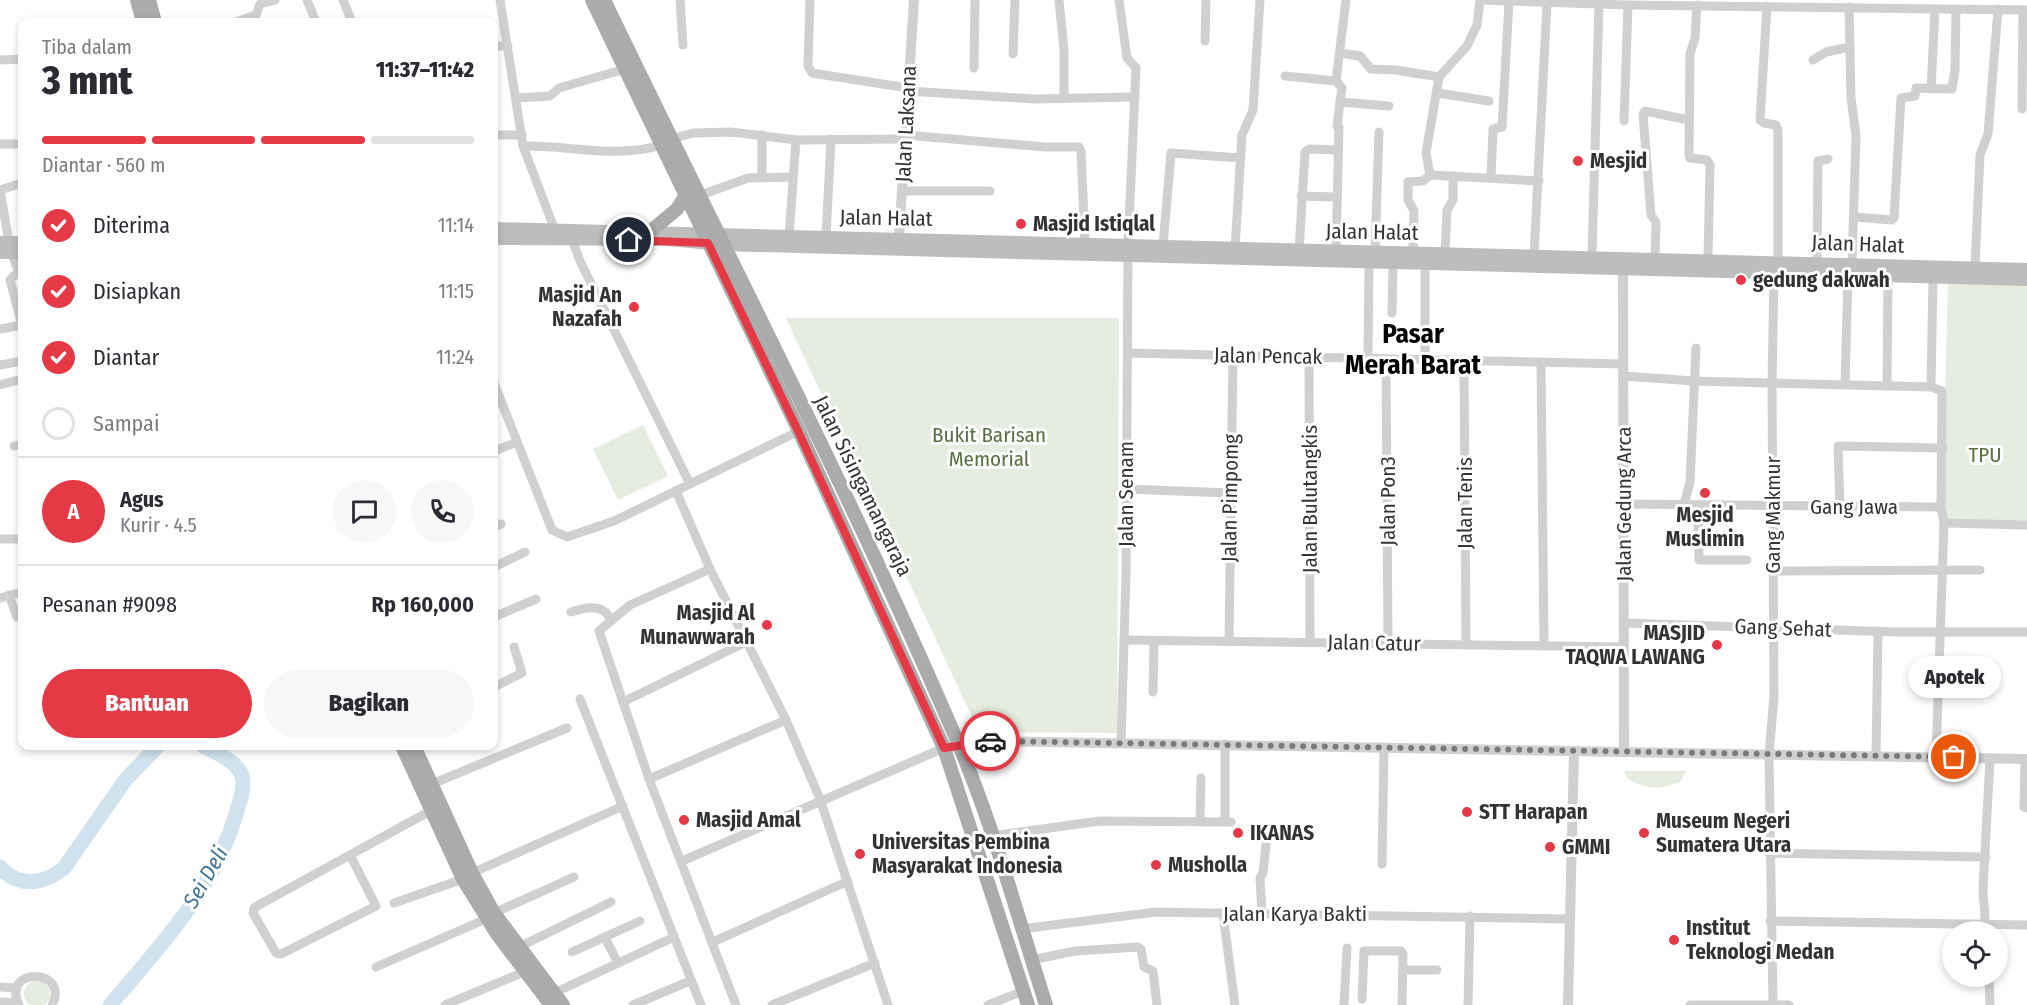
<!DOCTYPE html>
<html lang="id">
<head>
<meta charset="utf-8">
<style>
	:root { --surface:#fff; --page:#f7f7f7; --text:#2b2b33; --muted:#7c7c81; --line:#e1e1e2; --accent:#e63946 }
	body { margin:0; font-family:"Fira Sans Condensed",sans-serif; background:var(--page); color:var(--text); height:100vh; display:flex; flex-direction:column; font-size:22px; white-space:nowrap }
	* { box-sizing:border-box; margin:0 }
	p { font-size:20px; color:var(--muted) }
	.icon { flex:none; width:33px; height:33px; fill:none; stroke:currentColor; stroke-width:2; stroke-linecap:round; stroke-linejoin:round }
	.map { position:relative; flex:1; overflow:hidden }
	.drawer { position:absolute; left:18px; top:18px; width:480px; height:732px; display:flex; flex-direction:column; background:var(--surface); border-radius:12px; box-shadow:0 3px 9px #0003 }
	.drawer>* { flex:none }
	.buttons { position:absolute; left:1942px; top:921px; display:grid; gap:12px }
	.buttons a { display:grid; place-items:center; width:66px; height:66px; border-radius:50%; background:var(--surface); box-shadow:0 3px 9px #0003; font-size:30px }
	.pin { position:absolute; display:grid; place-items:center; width:51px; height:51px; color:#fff; margin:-26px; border:3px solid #fff; border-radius:50%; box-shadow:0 2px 6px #0007 }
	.courier { position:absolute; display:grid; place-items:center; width:60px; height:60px; margin:-30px; border:4px solid #e63946; border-radius:50%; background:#fff; color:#222; box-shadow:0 2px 8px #0007 }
	.bubble { position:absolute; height:42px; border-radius:21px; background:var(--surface); box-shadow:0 3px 9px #0003; font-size:20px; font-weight:800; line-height:42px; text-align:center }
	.head em { font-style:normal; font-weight:800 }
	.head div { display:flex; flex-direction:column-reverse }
	.head { display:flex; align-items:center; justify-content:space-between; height:102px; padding:0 24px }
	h1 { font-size:39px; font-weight:800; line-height:45px }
	.bar { display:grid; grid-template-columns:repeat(4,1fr); gap:9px 6px; align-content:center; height:72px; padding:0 24px }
	.bar i { height:8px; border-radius:4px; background:var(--line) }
	.bar .current { background:var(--accent) }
	.bar p { grid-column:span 4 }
	.line { display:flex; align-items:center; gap:15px; padding:0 24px; border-top:2px solid var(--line) }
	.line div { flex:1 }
	.round { display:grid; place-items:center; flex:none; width:63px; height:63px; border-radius:32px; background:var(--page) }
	ol { padding:0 24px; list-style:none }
	li { display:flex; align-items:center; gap:18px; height:66px }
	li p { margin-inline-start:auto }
	li .icon { padding:6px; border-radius:50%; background:var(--accent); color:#fff; stroke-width:4 }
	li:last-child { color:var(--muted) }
	li i { width:33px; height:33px; border:3px solid var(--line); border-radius:50% }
	.primary-button { display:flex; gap:12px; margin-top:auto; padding:12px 24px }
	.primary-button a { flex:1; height:69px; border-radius:36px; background:var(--accent); color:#fff; font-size:24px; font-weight:800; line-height:69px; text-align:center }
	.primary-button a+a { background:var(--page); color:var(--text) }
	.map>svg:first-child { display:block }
	.green { fill:#e6ecdf }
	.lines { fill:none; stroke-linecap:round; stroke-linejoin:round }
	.river { stroke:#cfe2ee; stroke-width:15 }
	.minor { stroke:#d0d0d0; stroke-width:9 }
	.tertiary { stroke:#d0d0d0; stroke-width:10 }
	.secondary { stroke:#bdbdbd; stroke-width:12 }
	.primary { stroke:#ababab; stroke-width:14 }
	.done { stroke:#7a7a7a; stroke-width:6; stroke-dasharray:0 10.8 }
	.route { stroke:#e63946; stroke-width:8 }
	.poi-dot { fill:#e63946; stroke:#fff; stroke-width:2 }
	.labels { text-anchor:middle; stroke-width:6; stroke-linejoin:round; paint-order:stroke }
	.street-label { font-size:21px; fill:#333; stroke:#fff }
	.poi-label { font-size:21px; font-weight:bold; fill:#333; stroke:#fff; text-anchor:start }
	.park-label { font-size:21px; fill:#56703f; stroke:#fff }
	.water-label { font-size:22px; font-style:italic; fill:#3f7597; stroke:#fff }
	.district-label { font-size:27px; font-weight:bold; fill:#000; stroke:#fff }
</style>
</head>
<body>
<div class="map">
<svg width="2027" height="1005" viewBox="0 0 2027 1005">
	<rect width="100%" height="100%" fill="#fff"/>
	<g class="green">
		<polygon points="1948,280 2027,281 2027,522 1948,519 1942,512"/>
		<polygon points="786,318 1119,318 1117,733 979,732"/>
		<polygon points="643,425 668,476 618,500 593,449"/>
		<path d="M 1624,771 L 1686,771 L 1680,782 C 1657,790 1650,790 1628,779 Z"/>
		<circle cx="37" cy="994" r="13"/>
	</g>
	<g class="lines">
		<g class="river">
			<path d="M 0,867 C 19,889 44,884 64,868 L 126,779 L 158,746"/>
			<path d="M 110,1005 C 161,946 218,884 238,807 C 241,798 245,786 242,776 C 238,762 215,752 203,746"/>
		</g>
		<g class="minor">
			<polyline points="307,0 316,22"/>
			<polyline points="343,0 352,22"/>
			<polyline points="500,0 523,146 554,228"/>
			<polyline points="680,0 683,45"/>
			<polyline points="810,0 808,66 812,73 908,88"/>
			<polyline points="1059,0 1064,50 1064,98"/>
			<polyline points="1119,0 1127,58 1136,68 1128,245 1126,574 1121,743"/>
			<polyline points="1346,0 1336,81 1342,88 1340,102 1389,106"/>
			<polyline points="1483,0 1628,5 2027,10"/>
			<polyline points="1697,5 1695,38 1690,54 1689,155 1690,158 1707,160 1710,165 1708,259"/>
			<polyline points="1767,6 1760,120 1764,123 1776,125 1778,130 1778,261"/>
			<polyline points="1849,7 1851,97 1856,136 1852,263"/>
			<polyline points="236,22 256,15 260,4 275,0"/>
			<polyline points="1205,41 1206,0"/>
			<polyline points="494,46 508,46"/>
			<polyline points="1340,53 1360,56 1371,69 1396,70 1439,77"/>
			<polyline points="1013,54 1015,0"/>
			<polyline points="0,60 22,59"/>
			<polyline points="1813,60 1826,52 1850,47"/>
			<polyline points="974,68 975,0"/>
			<polyline points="1285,76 1336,81"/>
			<polyline points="1931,89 1935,9"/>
			<polyline points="908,91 1034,99 1135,97"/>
			<polyline points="1437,93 1489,101"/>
			<polyline points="516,98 550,96 559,88 625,69"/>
			<polyline points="2022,109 2023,10"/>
			<polyline points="1624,121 1628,5"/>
			<polyline points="494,135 522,135"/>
			<polyline points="906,135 1045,147 1079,147 1081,151 1085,243"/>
			<polyline points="671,139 693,133 731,132 796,140 906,139"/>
			<polyline points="0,144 22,144"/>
			<path d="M 523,146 C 572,145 613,159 662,145"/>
			<polyline points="1430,175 1426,153 1439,77 1467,46 1477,25 1480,0"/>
			<polyline points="1430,175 1539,181"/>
			<polyline points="762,177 762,135"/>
			<polyline points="1491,177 1493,129 1502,127 1509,2"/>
			<polyline points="903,191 990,191"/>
			<polyline points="698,196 748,178 792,177"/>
			<polyline points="1301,196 1337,197"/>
			<polyline points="1854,217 1892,220 1894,218 1901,98 1915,96 1916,88 1952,89 1955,70 1956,9"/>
			<polyline points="789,236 796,140"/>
			<polyline points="826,236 831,139"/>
			<polyline points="572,239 580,261 689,482"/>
			<polyline points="9,242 0,190 22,183"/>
			<polyline points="1163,246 1171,153 1240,158"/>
			<polyline points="1235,249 1242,135 1253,110 1260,0"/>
			<polyline points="1299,251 1305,152 1309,149 1338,150"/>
			<polyline points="1336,251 1339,127 1337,126 1340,102"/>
			<polyline points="1375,252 1379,132"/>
			<polyline points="11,253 19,271 10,280 22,325"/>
			<polyline points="1413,253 1414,211 1408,200 1408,182 1423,181 1430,175"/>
			<polyline points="1445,253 1447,210 1453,200 1453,176"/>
			<polyline points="1534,255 1547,3"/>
			<polyline points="1592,256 1599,4"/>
			<polyline points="1655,257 1656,222 1651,215 1643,114 1645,111 1689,120"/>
			<polyline points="1817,262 1818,161 1828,159"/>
			<polyline points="1975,267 1980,155 1988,134 1998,9"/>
			<polyline points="1392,313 1393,264"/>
			<polyline points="0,329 22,325"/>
			<polyline points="1128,353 1623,364"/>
			<polyline points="1309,358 1310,641"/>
			<polyline points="1368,358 1369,263"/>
			<polyline points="1386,359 1388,644"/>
			<polyline points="1425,360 1425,264"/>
			<polyline points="1464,361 1466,645"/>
			<polyline points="1541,363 1544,646"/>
			<polyline points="0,365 22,361"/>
			<polyline points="1623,376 1694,381 1931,387 1942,391 1941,507 1944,523 1936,756"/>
			<polyline points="494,383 552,530 567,537 614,521 799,431"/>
			<polyline points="1845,384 1848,275"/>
			<polyline points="0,385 22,379"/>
			<polyline points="1887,386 1888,276"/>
			<polyline points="1931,387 1933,277"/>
			<polyline points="14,446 22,444"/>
			<polyline points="494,451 517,442"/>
			<polyline points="1125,489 1230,493"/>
			<polyline points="676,491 710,569 786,720 820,799 888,1005"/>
			<polyline points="1623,504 1941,507"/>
			<polyline points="1684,505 1690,482 1696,348"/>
			<polyline points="1698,505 1699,560 1747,560"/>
			<polyline points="1840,507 1838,446 1943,448"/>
			<polyline points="1944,523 2027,525"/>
			<polyline points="494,527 501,524"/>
			<polyline points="0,539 21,539"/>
			<polyline points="494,567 525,552"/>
			<polyline points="710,569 630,605 599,631 649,779 736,1005"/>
			<polyline points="1773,571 1980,570"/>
			<polyline points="9,595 17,617 22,618"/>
			<polyline points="0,598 22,592"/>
			<path d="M 571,612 C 586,607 603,603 611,620"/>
			<polyline points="494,617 536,599"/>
			<polyline points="1625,623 1896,632 2027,632"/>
			<polyline points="1124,640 1624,647"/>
			<polyline points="1229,641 1233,355"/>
			<polyline points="494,687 522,673 514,647"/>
			<polyline points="1153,692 1154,641"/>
			<polyline points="580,699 701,1005"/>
			<polyline points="623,702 746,642"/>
			<polyline points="1876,756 1878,631"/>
			<polyline points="2025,759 2024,807 2027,808"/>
			<polyline points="649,779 786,720"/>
			<polyline points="432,784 567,728"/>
			<polyline points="1200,821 1201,778"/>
			<polyline points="1225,822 1225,744"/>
			<polyline points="992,836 1100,821 1231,822"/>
			<polyline points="1769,853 1986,857"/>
			<polyline points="350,855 376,906 281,954 276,953 253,913 254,908 257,906 432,810"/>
			<polyline points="682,861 944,748"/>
			<polyline points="1382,864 1384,747"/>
			<polyline points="472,873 623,806"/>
			<polyline points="394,903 463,879"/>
			<polyline points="494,913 574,877"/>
			<polyline points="1223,914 1235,1005"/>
			<polyline points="1262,914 1260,878 1263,873 1266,844"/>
			<polyline points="1770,921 2027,925"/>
			<polyline points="1021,929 1156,912 1569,919"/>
			<polyline points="1986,932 1983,890 1990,758"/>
			<polyline points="605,938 618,963"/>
			<polyline points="713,942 848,881"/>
			<polyline points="519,947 611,902"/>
			<polyline points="572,952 640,921"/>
			<polyline points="1031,960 1075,951 1138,947 1141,949 1144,967 1153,971 1157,1005"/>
			<polyline points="376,967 486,919"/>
			<polyline points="1403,970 1437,970"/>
			<polyline points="1989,976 1990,1005"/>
			<polyline points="0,987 17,988"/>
			<polyline points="554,993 674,937"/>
			<polyline points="1362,999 1364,951 1401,951 1403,954 1402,1005"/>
			<polyline points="0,1002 17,1003"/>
			<path d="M 19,1005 C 0,966 71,968 52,1005"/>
			<polyline points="445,1005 524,972"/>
			<polyline points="633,1005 690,981"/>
			<polyline points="772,1005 875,963"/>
			<polyline points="988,1005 1023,991"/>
			<polyline points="1344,1005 1347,948"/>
			<polyline points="1468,1005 1470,916"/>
			<polyline points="1690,1005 1789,1005"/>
			<polyline points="1773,1005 1769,755 1774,696 1772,383 1774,275"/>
		</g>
		<g class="tertiary">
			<polyline points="899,237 914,0"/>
			<polyline points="1623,263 1624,752"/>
			<polyline points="944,748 991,741 2027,759"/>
			<polyline points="1568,1005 1574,751"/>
		</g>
		<g class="secondary">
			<polyline points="494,228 2027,269"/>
			<polyline points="494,239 668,240 722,245 2027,280"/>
			<polyline points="0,242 22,242"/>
			<polyline points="0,253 22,253"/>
		</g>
		<g class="primary">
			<polyline points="137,0 143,22"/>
			<polyline points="149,0 155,22"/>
			<polyline points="592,0 799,431 944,748 1028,1005"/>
			<path d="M 604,0 C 723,247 850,491 958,743 C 994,827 1018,918 1046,1005"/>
			<polyline points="652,230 677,209 686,195"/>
			<polyline points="402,746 463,879 497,934 551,1005"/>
			<polyline points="414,746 472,873 494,913 563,1005"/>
		</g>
	</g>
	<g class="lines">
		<polyline class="done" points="990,741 1954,757"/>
		<polyline class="route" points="629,240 708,243 798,431 944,748 990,741"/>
	</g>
	<g class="poi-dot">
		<circle cx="1578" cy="161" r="6"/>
		<circle cx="1021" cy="224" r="6"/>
		<circle cx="1741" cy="280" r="6"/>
		<circle cx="634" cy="307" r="6"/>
		<circle cx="1705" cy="493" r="6"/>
		<circle cx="767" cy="625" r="6"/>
		<circle cx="1717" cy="645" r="6"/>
		<circle cx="1467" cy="812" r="6"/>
		<circle cx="684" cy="820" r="6"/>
		<circle cx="1238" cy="833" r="6"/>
		<circle cx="1644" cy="833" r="6"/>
		<circle cx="1550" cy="847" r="6"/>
		<circle cx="860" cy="854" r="6"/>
		<circle cx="1156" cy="865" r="6"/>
		<circle cx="1674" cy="940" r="6"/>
	</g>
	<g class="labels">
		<g class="street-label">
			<text transform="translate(906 124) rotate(-87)" y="7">Jalan Laksana</text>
			<text transform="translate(886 218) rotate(1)" y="7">Jalan Halat</text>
			<text transform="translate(1372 232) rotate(1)" y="7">Jalan Halat</text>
			<text transform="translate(1858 244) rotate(2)" y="7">Jalan Halat</text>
			<text transform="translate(1268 356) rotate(1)" y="7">Jalan Pencak</text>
			<text transform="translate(863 486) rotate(64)" y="7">Jalan Sisingamangaraja</text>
			<text transform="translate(1126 494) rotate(-90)" y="7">Jalan Senam</text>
			<text transform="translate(1230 498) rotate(-89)" y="7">Jalan Pimpomg</text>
			<text transform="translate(1310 499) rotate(-90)" y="7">Jalan Bulutangkis</text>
			<text transform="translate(1388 501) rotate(-90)" y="7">Jalan Pon3</text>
			<text transform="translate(1465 503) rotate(-90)" y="7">Jalan Tenis</text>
			<text transform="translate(1624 504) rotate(-90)" y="7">Jalan Gedung Arca</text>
			<text x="1854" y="514">Gang Jawa</text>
			<text transform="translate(1773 515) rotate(-90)" y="7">Gang Makmur</text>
			<text transform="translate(1783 628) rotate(2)" y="7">Gang Sehat</text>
			<text transform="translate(1374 643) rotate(1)" y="7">Jalan Catur</text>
			<text x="1295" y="921">Jalan Karya Bakti</text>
		</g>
		<g class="poi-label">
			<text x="1590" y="168">Mesjid</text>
			<text x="1033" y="231">Masjid Istiqlal</text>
			<text x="1753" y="287">gedung dakwah</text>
			<text x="622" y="302" text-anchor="end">Masjid An<tspan x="622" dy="24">Nazafah</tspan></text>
			<text x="1705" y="522" text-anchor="middle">Mesjid<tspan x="1705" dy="24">Muslimin</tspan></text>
			<text x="755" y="620" text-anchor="end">Masjid Al<tspan x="755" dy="24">Munawwarah</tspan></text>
			<text x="1705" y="640" text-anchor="end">MASJID<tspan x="1705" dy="24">TAQWA LAWANG</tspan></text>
			<text x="1479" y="819">STT Harapan</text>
			<text x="696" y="827">Masjid Amal</text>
			<text x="1656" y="828">Museum Negeri<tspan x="1656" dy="24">Sumatera Utara</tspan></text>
			<text x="1250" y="840">IKANAS</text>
			<text x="872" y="849">Universitas Pembina<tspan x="872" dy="24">Masyarakat Indonesia</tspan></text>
			<text x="1562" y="854">GMMI</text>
			<text x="1168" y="872">Musholla</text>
			<text x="1686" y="935">Institut<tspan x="1686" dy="24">Teknologi Medan</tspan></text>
		</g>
		<g class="park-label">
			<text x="989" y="442">Bukit Barisan<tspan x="989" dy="24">Memorial</tspan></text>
			<text x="1985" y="462">TPU</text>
		</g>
		<g class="water-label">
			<text transform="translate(205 877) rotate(-60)" y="8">Sei Deli</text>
		</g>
		<g class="district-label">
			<text x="1413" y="343">Pasar<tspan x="1413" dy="31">Merah Barat</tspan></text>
		</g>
	</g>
</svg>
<div class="buttons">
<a><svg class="icon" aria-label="locate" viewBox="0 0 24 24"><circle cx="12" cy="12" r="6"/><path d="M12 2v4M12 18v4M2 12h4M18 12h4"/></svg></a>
</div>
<div class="pin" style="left:1954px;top:757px;background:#ea580c"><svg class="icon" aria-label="bag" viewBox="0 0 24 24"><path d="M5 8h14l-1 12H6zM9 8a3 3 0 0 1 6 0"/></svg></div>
<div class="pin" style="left:629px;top:240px;background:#1f2937"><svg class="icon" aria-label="home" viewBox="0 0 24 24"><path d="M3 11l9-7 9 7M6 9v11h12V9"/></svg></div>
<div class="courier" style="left:990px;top:741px"><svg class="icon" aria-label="car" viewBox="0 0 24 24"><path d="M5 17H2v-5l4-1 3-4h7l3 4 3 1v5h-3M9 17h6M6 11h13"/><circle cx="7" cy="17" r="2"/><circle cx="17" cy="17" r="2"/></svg></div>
<div class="bubble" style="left:1908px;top:656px;width:93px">Apotek</div>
<section class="drawer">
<div class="head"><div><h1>3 mnt</h1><p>Tiba dalam</p></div><em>11:37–11:42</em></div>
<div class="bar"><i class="current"></i><i class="current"></i><i class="current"></i><i></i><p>Diantar · 560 m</p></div>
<ol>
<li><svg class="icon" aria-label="check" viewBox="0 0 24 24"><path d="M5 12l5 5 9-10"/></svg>Diterima<p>11:14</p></li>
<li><svg class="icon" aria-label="check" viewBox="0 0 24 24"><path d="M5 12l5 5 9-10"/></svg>Disiapkan<p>11:15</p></li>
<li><svg class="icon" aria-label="check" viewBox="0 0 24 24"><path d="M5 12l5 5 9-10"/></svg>Diantar<p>11:24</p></li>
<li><i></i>Sampai</li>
</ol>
<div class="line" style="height:108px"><b class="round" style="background:var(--accent);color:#fff">A</b><div><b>Agus</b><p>Kurir · 4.5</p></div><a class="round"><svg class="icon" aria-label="chat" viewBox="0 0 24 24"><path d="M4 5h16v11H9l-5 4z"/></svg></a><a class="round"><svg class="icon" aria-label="phone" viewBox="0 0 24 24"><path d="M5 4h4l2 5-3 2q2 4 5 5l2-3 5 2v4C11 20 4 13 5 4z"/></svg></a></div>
<div class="line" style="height:78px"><div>Pesanan #9098</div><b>Rp 160,000</b></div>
<div class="primary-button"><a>Bantuan</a><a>Bagikan</a></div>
</section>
</div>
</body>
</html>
